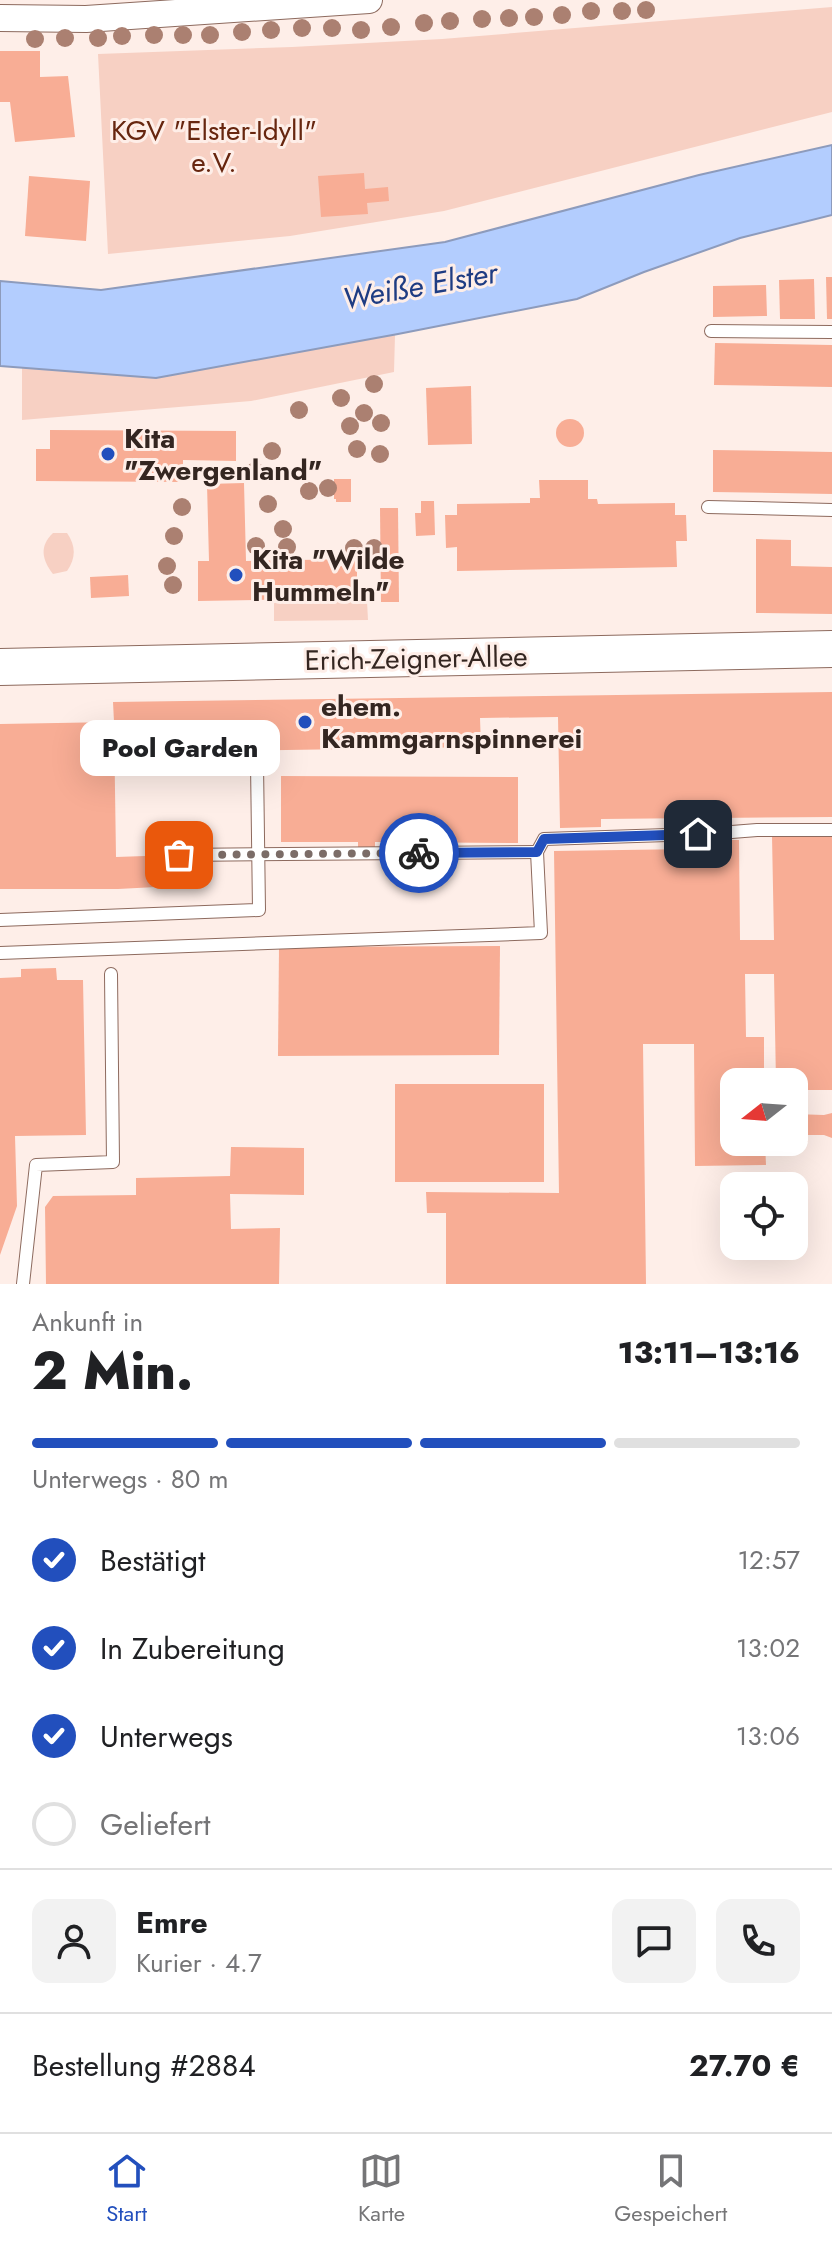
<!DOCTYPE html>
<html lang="de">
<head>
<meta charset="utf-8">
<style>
	:root { --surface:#fff; --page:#f2f2f2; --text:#202124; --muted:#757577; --line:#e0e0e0; --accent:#224fbd }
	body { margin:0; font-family:Jost,sans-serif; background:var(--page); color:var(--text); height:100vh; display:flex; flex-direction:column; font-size:30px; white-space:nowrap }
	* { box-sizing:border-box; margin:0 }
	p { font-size:26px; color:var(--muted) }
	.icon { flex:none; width:44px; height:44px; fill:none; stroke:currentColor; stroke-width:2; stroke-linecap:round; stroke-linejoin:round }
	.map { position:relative; height:1284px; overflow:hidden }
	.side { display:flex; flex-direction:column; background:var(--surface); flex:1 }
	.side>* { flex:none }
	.needle { width:52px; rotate:253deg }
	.buttons { position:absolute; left:720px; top:1068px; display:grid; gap:16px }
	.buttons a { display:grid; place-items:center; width:88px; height:88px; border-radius:16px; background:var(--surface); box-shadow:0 8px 32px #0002; font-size:40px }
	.pin { position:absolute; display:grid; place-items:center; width:68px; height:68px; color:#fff; margin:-34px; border-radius:16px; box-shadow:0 4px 12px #0006 }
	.courier { position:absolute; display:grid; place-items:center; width:80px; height:80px; margin:-40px; border:6px solid #224fbd; border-radius:50%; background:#fff; color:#222; box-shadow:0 2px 10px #0007 }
	.bubble { position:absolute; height:56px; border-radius:16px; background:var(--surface); box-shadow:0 8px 32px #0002; font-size:26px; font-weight:800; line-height:56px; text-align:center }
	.summary em { font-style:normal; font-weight:800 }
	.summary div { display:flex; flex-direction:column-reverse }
	.summary { display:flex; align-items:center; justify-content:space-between; height:136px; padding:0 32px }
	h1 { font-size:52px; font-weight:800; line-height:60px }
	.bar { display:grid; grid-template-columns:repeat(4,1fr); gap:12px 8px; align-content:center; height:96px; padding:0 32px }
	.bar i { height:10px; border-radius:6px; background:var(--line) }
	.bar .selected { background:var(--accent) }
	.bar p { grid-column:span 4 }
	.line { display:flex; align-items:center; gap:20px; padding:0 32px; border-top:2px solid var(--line) }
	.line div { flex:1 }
	.round { display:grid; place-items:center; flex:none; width:84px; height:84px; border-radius:16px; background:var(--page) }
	ol { padding:0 32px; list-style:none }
	li { display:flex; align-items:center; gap:24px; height:88px }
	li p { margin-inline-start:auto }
	li .icon { padding:8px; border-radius:50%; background:var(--accent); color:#fff; stroke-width:4 }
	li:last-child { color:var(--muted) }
	li i { width:44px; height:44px; border:4px solid var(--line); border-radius:50% }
	.tabs { display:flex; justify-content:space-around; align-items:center; height:112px; border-top:2px solid var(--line); background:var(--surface); font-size:22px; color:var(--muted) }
	.tabs a { display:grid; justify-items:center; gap:4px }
	.tabs .selected { color:var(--accent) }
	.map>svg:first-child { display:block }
	.green { fill:#f7d0c3 }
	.water { fill:#b3cdfe; stroke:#8d9bbc; stroke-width:2 }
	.building { fill:#f8ad95 }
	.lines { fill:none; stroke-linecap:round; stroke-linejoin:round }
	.lane-casing { stroke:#8d6a5e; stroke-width:14 }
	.street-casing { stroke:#8d6a5e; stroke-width:28 }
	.secondary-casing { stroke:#8d6a5e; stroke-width:38 }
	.lane { stroke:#fff; stroke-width:12 }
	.street { stroke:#fff; stroke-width:26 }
	.secondary { stroke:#fff; stroke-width:36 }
	.tree { fill:#ab8071 }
	.done { stroke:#7b6c67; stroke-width:8; stroke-dasharray:0 14.4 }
	.route { stroke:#224fbd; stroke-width:10 }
	.poi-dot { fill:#224fbd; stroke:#feeee8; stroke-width:3 }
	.labels { text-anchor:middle; stroke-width:6; stroke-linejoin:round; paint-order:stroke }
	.park-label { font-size:28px; fill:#67260f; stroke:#feeee8 }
	.poi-label { font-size:28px; font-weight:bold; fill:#342621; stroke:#feeee8; text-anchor:start }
	.street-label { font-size:28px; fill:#342621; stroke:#feeee8 }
	.water-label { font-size:30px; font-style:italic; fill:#1e3c83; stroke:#feeee8 }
</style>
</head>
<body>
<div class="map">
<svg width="832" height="1284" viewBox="0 0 832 1284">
	<rect width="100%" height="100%" fill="#feeee8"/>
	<g class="green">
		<polygon points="832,7 832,112 444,211 290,236 108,254 98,54 292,47 442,39"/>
		<polygon points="395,335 394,372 251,401 22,420 22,368 156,378"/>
		<path d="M 53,533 L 67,533 C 76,546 76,558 67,571 L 53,574 C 42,560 39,546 53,533 Z"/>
		<polygon points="367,601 368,620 274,621 274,603"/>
	</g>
	<polygon class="water" points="832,145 832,215 740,238 644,272 577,299 398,334 156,378 0,366 0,281 101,290 445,242 699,175"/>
	<g class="building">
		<polygon points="0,51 40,51 40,77 68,76 75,137 15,142 10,102 0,102"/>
		<polygon points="364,173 365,189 388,187 389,201 367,203 368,214 321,217 318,176"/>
		<polygon points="29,176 90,181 86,241 25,236"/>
		<polygon points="826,277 832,277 832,319 827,319"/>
		<polygon points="814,279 815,319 780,319 779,280"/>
		<polygon points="766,285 767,316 713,317 713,286"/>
		<polygon points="715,343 832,345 832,387 714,385"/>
		<polygon points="471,386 472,444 428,445 426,388"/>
		<circle cx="570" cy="433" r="14"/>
		<polygon points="50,430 236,431 236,461 183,460 183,482 36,481 36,449 50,449"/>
		<polygon points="713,450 832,452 832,494 713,492"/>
		<polygon points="334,479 351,479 351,502 336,502 336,499 334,499"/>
		<polygon points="539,480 588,480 588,499 597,499 598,504 675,503 675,515 686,515 687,541 676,541 677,567 457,571 457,547 446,548 445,515 457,515 457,504 530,503 530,498 540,498"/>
		<polygon points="244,483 246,561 357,559 357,598 198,601 198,561 209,561 207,484"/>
		<polygon points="421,501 434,501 435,535 416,536 415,513 421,513"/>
		<polygon points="380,508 398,508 399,602 381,602"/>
		<polygon points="756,539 791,540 791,566 832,567 832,614 756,613"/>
		<polygon points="128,575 129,596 91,598 90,577"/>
		<polygon points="832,692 832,817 715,818 716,840 739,840 740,940 774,940 772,836 832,835 832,1090 794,1090 794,1082 776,1082 774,974 745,974 746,1037 764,1037 764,1082 734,1082 734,1142 765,1142 766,1165 695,1166 694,1044 643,1044 646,1284 446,1284 446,1213 427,1213 426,1192 559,1193 554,851 691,849 691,840 702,840 701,818 601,819 601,827 560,828 558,717 480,718 481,747 218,751 218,723 114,722 116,857 174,855 175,886 118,889 0,889 0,724 114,722 113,702"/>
		<polygon points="281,776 518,777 518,843 375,842 375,850 358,850 358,842 281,842"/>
		<polygon points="500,946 499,1055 278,1056 279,947"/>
		<polygon points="56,968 57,980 83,980 86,1135 15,1136 17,1206 0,1255 0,978 21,977 21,969"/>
		<rect x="395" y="1084" width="149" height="98"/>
		<polygon points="832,1113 832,1138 824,1135 808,1135 808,1142 794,1142 794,1114 824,1115"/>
		<polygon points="231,1147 304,1148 304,1195 230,1194 231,1229 280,1228 279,1284 46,1284 45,1207 53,1196 136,1195 136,1178 230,1176"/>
	</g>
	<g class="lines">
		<defs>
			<g id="lane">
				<polyline points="711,331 832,332"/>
				<polyline points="708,507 832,510"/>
				<polyline points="719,833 757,830 832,830"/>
				<polyline points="179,855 537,852"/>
				<polyline points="0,920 259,910 257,764"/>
				<polyline points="0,953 541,933 537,852 544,839 698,834"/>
				<polyline points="23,1284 36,1165 113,1162 111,974"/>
			</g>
			<polyline id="street" points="0,18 86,19 369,0"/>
			<polyline id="secondary" points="0,667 832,649"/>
		</defs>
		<use href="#lane" class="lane-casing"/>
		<use href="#street" class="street-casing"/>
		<use href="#secondary" class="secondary-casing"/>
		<use href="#lane" class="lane"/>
		<use href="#street" class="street"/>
		<use href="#secondary" class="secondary"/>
	</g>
	<g class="tree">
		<circle cx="646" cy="10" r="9"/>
		<circle cx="591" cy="11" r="9"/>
		<circle cx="622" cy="11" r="9"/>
		<circle cx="562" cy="15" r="9"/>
		<circle cx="534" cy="17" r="9"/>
		<circle cx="509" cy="18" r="9"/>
		<circle cx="482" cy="19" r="9"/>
		<circle cx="450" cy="21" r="9"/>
		<circle cx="424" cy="23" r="9"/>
		<circle cx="391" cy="27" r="9"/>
		<circle cx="302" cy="28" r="9"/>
		<circle cx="332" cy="28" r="9"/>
		<circle cx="271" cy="30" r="9"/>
		<circle cx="361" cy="30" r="9"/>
		<circle cx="242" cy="32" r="9"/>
		<circle cx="154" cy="35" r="9"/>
		<circle cx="183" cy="35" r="9"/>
		<circle cx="210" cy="35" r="9"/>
		<circle cx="122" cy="36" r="9"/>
		<circle cx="65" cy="38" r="9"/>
		<circle cx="98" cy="38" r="9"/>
		<circle cx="35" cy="39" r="9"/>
		<circle cx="374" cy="384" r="9"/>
		<circle cx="341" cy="398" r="9"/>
		<circle cx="299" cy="410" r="9"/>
		<circle cx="364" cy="413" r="9"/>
		<circle cx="381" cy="423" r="9"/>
		<circle cx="350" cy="426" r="9"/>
		<circle cx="357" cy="449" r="9"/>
		<circle cx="272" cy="451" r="9"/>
		<circle cx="380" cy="454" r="9"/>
		<circle cx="255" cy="471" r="9"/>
		<circle cx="328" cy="488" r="9"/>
		<circle cx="309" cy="491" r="9"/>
		<circle cx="268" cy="504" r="9"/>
		<circle cx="182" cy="507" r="9"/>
		<circle cx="283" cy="529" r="9"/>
		<circle cx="174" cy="536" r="9"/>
		<circle cx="256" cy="546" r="9"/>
		<circle cx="287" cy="547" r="9"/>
		<circle cx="354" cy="548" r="9"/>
		<circle cx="374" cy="548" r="9"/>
		<circle cx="167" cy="566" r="9"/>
		<circle cx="173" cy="585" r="9"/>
		<circle cx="195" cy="739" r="9"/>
	</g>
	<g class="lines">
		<polyline class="done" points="179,855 419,853"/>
		<polyline class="route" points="419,853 537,852 544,839 698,834"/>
	</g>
	<g class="poi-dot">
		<circle cx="108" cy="454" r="8"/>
		<circle cx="236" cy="575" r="8"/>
		<circle cx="305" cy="722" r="8"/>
	</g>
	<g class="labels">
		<g class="park-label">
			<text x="214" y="140">KGV "Elster-Idyll"<tspan x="214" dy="32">e.V.</tspan></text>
		</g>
		<g class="poi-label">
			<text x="124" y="448">Kita<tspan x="124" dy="32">"Zwergenland"</tspan></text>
			<text x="252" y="569">Kita "Wilde<tspan x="252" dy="32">Hummeln"</tspan></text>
			<text x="321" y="716">ehem.<tspan x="321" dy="32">Kammgarnspinnerei</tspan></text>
		</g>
		<g class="street-label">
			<text transform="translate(416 658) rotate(-1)" y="10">Erich-Zeigner-Allee</text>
		</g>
		<g class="water-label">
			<text transform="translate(420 286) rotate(-10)" y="10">Weiße Elster</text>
		</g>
	</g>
</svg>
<div class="buttons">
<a><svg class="needle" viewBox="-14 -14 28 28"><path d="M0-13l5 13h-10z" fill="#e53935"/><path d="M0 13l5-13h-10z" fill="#757577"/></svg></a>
<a><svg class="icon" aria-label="locate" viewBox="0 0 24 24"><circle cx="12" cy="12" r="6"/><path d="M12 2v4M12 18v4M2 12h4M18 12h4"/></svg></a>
</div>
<div class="pin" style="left:179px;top:855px;background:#ea580c"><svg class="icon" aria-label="bag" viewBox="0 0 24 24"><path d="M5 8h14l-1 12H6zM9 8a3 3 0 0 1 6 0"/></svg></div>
<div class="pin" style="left:698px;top:834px;background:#1f2937"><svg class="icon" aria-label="home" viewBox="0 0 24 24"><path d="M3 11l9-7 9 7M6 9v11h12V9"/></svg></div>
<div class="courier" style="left:419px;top:853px"><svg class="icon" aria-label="bike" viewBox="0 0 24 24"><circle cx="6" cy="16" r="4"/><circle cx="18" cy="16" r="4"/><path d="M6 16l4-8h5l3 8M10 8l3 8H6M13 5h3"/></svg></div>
<div class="bubble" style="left:80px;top:720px;width:200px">Pool Garden</div>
</div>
<section class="side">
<div class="summary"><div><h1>2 Min.</h1><p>Ankunft in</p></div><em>13:11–13:16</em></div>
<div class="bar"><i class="selected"></i><i class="selected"></i><i class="selected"></i><i></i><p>Unterwegs · 80 m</p></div>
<ol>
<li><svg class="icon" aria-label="check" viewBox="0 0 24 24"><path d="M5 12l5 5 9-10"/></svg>Bestätigt<p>12:57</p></li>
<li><svg class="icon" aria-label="check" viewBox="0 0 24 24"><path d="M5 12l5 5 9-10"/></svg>In Zubereitung<p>13:02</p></li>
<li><svg class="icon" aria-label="check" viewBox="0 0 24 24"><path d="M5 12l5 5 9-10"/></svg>Unterwegs<p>13:06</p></li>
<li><i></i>Geliefert</li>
</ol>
<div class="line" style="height:144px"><a class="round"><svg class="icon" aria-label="person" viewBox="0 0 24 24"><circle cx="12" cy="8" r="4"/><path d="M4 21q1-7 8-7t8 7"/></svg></a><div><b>Emre</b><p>Kurier · 4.7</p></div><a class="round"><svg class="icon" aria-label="chat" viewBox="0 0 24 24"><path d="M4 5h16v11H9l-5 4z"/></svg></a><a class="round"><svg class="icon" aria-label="phone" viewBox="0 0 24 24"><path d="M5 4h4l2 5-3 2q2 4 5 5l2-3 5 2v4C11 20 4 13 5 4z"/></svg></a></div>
<div class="line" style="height:104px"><div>Bestellung #2884</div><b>27.70 €</b></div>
</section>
<nav class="tabs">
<a class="selected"><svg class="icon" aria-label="home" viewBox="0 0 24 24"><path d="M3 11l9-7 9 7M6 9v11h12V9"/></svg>Start</a>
<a><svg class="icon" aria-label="map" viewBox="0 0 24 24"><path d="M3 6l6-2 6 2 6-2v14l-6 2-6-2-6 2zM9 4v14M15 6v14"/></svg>Karte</a>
<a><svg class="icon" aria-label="saved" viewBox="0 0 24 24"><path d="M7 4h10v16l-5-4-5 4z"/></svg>Gespeichert</a>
</nav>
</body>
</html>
